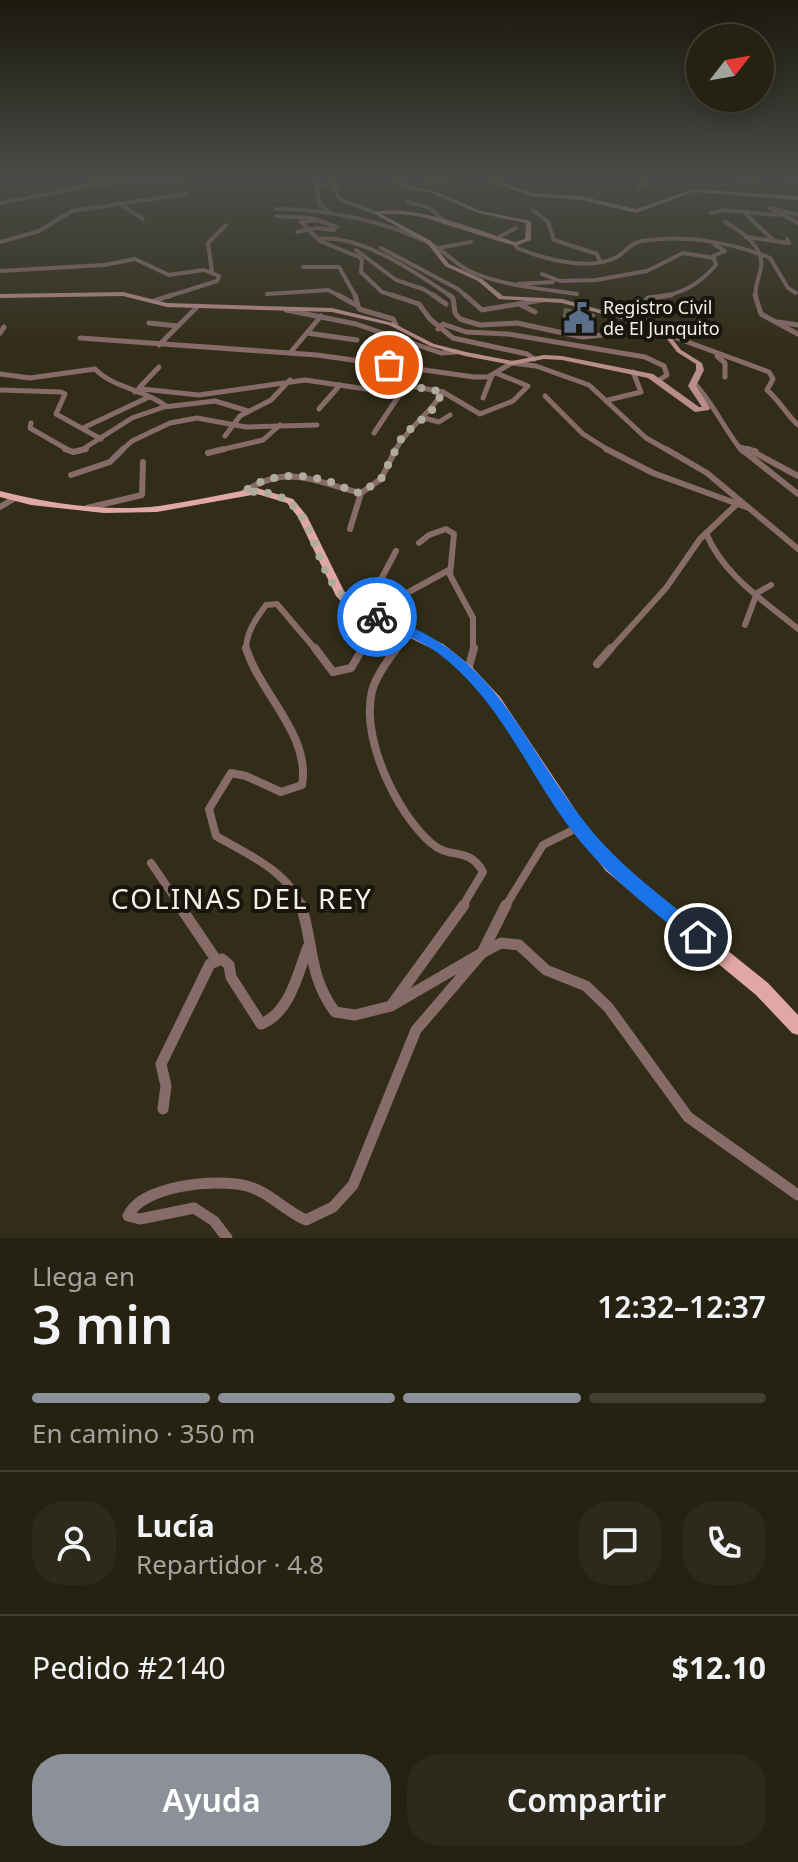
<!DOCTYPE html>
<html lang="es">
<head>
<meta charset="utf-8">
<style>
	:root { --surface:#262212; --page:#2e2a1b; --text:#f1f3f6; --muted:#a4a49f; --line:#423f32; --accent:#8c9099 }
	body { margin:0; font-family:"Noto Sans",sans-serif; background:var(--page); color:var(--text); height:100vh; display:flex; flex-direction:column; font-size:30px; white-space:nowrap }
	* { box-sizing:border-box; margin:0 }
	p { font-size:26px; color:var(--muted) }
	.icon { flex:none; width:44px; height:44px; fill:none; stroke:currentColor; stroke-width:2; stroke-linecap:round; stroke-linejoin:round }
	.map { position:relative; height:1238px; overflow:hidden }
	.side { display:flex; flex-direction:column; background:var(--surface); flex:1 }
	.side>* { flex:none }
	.needle { width:52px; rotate:59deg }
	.fabs { position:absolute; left:686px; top:24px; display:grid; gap:16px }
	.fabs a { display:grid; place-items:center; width:88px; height:88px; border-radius:50%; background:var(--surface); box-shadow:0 4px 20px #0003,0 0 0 2px var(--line); font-size:40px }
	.pin { position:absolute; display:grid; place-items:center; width:68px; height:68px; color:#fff; margin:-34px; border:4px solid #fff; border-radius:50%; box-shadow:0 2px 8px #0007 }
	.courier { position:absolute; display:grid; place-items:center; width:80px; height:80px; margin:-40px; border:6px solid #1a73e8; border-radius:50%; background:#fff; color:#222; box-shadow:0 2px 10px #0007 }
	.summary em { font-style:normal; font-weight:600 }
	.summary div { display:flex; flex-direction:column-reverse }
	.summary { display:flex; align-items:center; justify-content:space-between; height:136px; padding:0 32px }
	h1 { font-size:52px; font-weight:600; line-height:60px }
	.bar { display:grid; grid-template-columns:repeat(4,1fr); gap:12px 8px; align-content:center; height:96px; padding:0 32px }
	.bar i { height:10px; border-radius:6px; background:var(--line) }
	.bar .selected { background:var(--accent) }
	.bar p { grid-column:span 4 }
	.line { display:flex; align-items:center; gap:20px; padding:0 32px; border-top:2px solid var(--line) }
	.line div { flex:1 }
	.round { display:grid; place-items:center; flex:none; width:84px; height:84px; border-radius:32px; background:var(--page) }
	.primary-button { display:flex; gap:16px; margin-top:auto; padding:16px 32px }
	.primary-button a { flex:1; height:92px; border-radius:32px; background:var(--accent); color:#fff; font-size:32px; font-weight:600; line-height:92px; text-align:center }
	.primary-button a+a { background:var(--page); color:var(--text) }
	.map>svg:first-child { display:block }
	.building { fill:#58523c; stroke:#706b54; stroke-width:2 }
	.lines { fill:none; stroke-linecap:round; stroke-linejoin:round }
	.street-far4 { stroke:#876b69; stroke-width:4 }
	.street-far3 { stroke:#876b69; stroke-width:5 }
	.street-far2 { stroke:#876b69; stroke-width:6 }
	.street-far1 { stroke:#876b69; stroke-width:8 }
	.street { stroke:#876b69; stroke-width:11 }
	.secondary { fill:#b98d8b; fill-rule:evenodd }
	.primary { fill:#e1a7a5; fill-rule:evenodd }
	.route { fill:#1a73e8 }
	.done { stroke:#b0ac9d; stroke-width:8; stroke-dasharray:0 14.4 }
	.labels { text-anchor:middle; stroke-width:8; stroke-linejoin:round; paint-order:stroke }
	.far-poi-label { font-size:18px; fill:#f4f1e4; stroke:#17150c; text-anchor:start }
	.near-neighbourhood-label { font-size:28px; letter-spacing:2px; fill:#f4f1e4; stroke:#17150c }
</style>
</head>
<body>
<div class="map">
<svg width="798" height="1238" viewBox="0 0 798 1238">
	<rect width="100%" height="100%" fill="#322d18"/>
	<polygon class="building" points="565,309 594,315 593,327 563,324"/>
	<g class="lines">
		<g class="street-far4">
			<polyline points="330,177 339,199 376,213"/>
			<polyline points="730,177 757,182"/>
			<polyline points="776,177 798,181"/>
			<polyline points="637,189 649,177"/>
			<polyline points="407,202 428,207 446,222"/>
			<polyline points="0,203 98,184 192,178"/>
			<polyline points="119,203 143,219"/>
			<polyline points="770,208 798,223"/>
			<polyline points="770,208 798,215"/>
			<path d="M 276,209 C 327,209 387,221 433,245 C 447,253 458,267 474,273 C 506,286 542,289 577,294"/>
			<polyline points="533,210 548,222 554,240 597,254 600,261"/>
			<polyline points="331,213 320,205 316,185 336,187"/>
			<polyline points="711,213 724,210 778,215"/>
			<polyline points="746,214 774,241"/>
			<polyline points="276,216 311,218 337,227 331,229"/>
			<polyline points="319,220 301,222 320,241 359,257 362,260 361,272 382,292 398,297"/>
			<path d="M 725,222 C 743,232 767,249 760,272 C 758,281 754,288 756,297"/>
			<polyline points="297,232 317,228 334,230"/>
			<polyline points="746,237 789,243 787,239"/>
			<polyline points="497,238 516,228"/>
			<path d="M 318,239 C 360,233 418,274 452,297"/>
			<polyline points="0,242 39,231 72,211 186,194"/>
			<path d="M 515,244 L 517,248 C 544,259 587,271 615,258 C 625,253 629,244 641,241 C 684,234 730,242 770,258 L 788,288 L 796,293"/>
			<polyline points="381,248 458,289 467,297"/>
			<polyline points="438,248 471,242"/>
			<polyline points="356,250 396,280 423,289 436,297"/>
			<polyline points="303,267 339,267 356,297"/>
			<polyline points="0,271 104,265 135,259 169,275 204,270 219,276 217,281 166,297"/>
			<polyline points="212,272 208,243 226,225"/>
			<polyline points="542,274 560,281 596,280 647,271 683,253 714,258"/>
			<polyline points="518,284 553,282"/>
			<polyline points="267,294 328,290 342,297"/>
			<path d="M 657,297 C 683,294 699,284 716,265 L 713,256 L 725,251 L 715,245"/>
		</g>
		<g class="street-far3">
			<polyline points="338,295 356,305"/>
			<polyline points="355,295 359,309 393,319 396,325"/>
			<polyline points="392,295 419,304 430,319 453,338 527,354 534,359"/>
			<polyline points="433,295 446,304"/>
			<polyline points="449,295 453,298 455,313 460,319 480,325 517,323 582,337 660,330"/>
			<polyline points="465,295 482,310 542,300"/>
			<polyline points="755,295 761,314 798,334"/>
			<polyline points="154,301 172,295"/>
			<polyline points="519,304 535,312"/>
			<polyline points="286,310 356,324 441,353 456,352"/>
			<polyline points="602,312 608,310 651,323 660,330"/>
			<polyline points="626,315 641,308 648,298 671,295"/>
			<polyline points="779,322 798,325"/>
			<polyline points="149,323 178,326"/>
			<polyline points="438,329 443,324 466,332 508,334 645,357 664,366 667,375 659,380"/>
			<polyline points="0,333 4,327"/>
			<polyline points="307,333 357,340"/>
			<path d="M 666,334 L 769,372 L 773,379 L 767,390 C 780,401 786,414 798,425"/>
			<polyline points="80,338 317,355 474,377 488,377 512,363 536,366 589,385 646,438 669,451"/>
			<polyline points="159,345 198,306"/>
			<polyline points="290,353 321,316"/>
			<polyline points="717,356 725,363 725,377"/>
			<path d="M 0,374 L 30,378 L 95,369 C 115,389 144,389 166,406"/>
			<path d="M 694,383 C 714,404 724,429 742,451"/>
			<polyline points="405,385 443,392 480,414 513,401 528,386 496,373"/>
			<polyline points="139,388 159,367"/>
			<polyline points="0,390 61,392 65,394 56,414 101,439"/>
			<polyline points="135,392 142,389 199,395 305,380 400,394"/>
			<polyline points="545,396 583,434 610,451"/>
			<polyline points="483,398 492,375"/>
			<polyline points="608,400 641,392 633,372"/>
			<polyline points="319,409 340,385"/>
			<polyline points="424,418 439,422 450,415"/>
			<polyline points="31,423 30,428 70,451"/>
			<polyline points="83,428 149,397"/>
			<polyline points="374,433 400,394 412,368"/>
			<polyline points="225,436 240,416 271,400 290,380"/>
			<polyline points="739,447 756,451"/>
			<polyline points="80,451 132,418 164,407 215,401 248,411"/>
			<polyline points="121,451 132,441 170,423 197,418 246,427 317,425"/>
			<polyline points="216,451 263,440 280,425"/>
			<path d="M 395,451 C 407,428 429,415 443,392"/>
		</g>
		<g class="street-far2">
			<polyline points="65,449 73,452 86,449"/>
			<polyline points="606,449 653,473 746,507"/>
			<polyline points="666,449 707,473 798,549"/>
			<polyline points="741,449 798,494"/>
			<polyline points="748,449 798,476"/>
			<polyline points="208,453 224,449"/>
			<polyline points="71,475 110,462 123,449"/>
			<path d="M 244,492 C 288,462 317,483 361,493"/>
			<polyline points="0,507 15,498"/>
			<polyline points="87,508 142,495 143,462"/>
			<polyline points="350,529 361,493 381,479 396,449"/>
			<path d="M 706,533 C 723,575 764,601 798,629"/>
			<polyline points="419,543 429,535 446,529 454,534 450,575 473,618 473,650"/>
			<polyline points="396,551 379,583 386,595 405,594 449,570"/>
			<polyline points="745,625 757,593 771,585"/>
			<path d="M 246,650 C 246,632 256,619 266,605 L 277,604 L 316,650"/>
			<polyline points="362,650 380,619"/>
			<polyline points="395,650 408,631"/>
			<polyline points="610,650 666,588 700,539 739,502"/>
		</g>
		<g class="street-far1">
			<path d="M 246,648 C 260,694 311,735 302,785 L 281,792 L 246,776 L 231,773 L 209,809 L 216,836 C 247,854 288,871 302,907"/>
			<polyline points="315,648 333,672 351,668 363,648"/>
			<path d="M 397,648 C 387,661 376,676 372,691 C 361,739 396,812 431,843 C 450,860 469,846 483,872 L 462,907"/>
			<polyline points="597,664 611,648"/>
			<polyline points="468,670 474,648"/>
			<polyline points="151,863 181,907"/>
			<polyline points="505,907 543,845 579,827"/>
		</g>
		<g class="street">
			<polyline points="179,905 217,961"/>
			<path d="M 301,905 C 314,945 308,975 335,1012 L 355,1015 L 391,1006 L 482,953 L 506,905"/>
			<polyline points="393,1003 464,905"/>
			<path d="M 163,1109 L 166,1086 L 161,1064 L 210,964 L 222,959 L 229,965 L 231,977 L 261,1024 C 290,1013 298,973 308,947"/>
			<path d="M 227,1238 L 214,1221 L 194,1208 L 140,1219 L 128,1216 C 142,1185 217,1178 247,1186 C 269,1192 285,1211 306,1220 L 333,1207 L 353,1185 L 416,1030 L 482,953 L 501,943 L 519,945 L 546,970 L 586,986 L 608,1007 L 688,1117 L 798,1195"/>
		</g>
		<g class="secondary">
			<path d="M 390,177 L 395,177 L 404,185 L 435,191 L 481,211 L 531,221 L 531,240 L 515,246 L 422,217 L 402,214 L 381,214 L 431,241 L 449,264 L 482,279 L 503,296 L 562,299 L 651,324 L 668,333 L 681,350 L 702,363 L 704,370 L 696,386 L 710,408 L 709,410 L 695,412 L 648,378 L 562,360 L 544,359 L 512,365 L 465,356 L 430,346 L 389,325 L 332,312 L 167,307 L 123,296 L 0,298 L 0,294 L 123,292 L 167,303 L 332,308 L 393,323 L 434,344 L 466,352 L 512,361 L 544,355 L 562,356 L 653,374 L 699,407 L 702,407 L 688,386 L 696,370 L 696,364 L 677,352 L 664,335 L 647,326 L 562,303 L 499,299 L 478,281 L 445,266 L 427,243 L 373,213 C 406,201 481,231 515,242 L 525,239 L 526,223 L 478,213 L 432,193 L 400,187 Z"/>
			<polygon points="416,177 430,179 485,177 532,193 581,196 636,209 693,189 798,196 798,200 693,192 636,213 581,200 531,196 483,179 430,181"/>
		</g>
		<path class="primary" d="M 257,488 L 293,499 L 307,516 L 344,591 L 356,602 L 443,644 L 472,667 L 500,697 L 584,823 L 616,861 L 768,983 L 798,1015 L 798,1035 L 792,1033 L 756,995 L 606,871 L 574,831 L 492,703 L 464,673 L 435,650 L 348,608 L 336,596 L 298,517 L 287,503 L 257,494 L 157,512 L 104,513 L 31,505 L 0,497 L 0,491 C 49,504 109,512 159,506 C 192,501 225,494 257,488 Z"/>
	</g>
	<linearGradient id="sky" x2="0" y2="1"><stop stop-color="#1c190d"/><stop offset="0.51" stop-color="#494c48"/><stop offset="1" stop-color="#494c48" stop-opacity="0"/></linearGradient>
	<rect width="798" height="350" fill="url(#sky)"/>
	<path class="route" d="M 377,613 C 501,655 514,734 587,825 C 620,867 663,897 704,931 L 707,937 L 704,943 L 698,946 L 692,943 C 651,909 609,878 576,836 C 528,775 502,701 438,653 C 419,639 394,631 373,621 L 373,614 Z"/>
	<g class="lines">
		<path class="done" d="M 377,617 C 364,611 350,605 340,593 C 305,553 318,486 244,492 C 265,474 298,473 324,480 C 337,483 348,491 361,493 L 381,479 L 403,435 L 431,412 L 443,392 L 405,385 L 412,368 L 389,365"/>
	</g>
	<defs>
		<symbol id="civic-bare" viewBox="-9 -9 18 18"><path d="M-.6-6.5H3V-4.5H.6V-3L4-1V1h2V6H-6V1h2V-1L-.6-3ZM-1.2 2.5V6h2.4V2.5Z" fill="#5c6f8a" stroke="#17150c" stroke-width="2.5" paint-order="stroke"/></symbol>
	</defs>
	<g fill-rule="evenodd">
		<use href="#civic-bare" x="557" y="296" width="44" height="44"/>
	</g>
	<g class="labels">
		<g class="far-poi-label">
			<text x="603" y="314">Registro Civil<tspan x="603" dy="21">de El Junquito</tspan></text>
		</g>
		<g class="near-neighbourhood-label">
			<text x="242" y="909">COLINAS DEL REY</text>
		</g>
	</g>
</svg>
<div class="fabs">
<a><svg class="needle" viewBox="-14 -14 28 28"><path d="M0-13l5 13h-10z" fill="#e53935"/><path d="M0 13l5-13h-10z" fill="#a4a49f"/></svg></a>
</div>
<div class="pin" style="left:389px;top:365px;background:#ea580c"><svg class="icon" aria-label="bag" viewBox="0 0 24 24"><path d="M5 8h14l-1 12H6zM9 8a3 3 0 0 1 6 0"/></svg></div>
<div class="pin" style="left:698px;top:937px;background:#1f2937"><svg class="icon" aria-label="home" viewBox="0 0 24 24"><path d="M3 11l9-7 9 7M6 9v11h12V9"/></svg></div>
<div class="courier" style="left:377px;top:617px"><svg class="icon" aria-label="bike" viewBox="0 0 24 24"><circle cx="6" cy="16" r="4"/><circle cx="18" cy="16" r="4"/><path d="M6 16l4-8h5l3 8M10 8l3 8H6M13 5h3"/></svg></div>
</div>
<section class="side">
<div class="summary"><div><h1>3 min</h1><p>Llega en</p></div><em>12:32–12:37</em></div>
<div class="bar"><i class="selected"></i><i class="selected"></i><i class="selected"></i><i></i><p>En camino · 350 m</p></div>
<div class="line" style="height:144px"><a class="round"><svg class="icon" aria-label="person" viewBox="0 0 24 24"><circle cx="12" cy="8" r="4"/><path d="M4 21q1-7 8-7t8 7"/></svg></a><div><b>Lucía</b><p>Repartidor · 4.8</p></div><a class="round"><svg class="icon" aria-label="chat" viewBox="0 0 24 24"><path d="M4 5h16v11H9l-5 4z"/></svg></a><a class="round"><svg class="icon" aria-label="phone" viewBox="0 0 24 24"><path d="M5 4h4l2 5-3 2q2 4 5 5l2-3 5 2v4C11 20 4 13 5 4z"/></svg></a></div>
<div class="line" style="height:104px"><div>Pedido #2140</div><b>$12.10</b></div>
<div class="primary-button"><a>Ayuda</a><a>Compartir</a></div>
</section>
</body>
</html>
